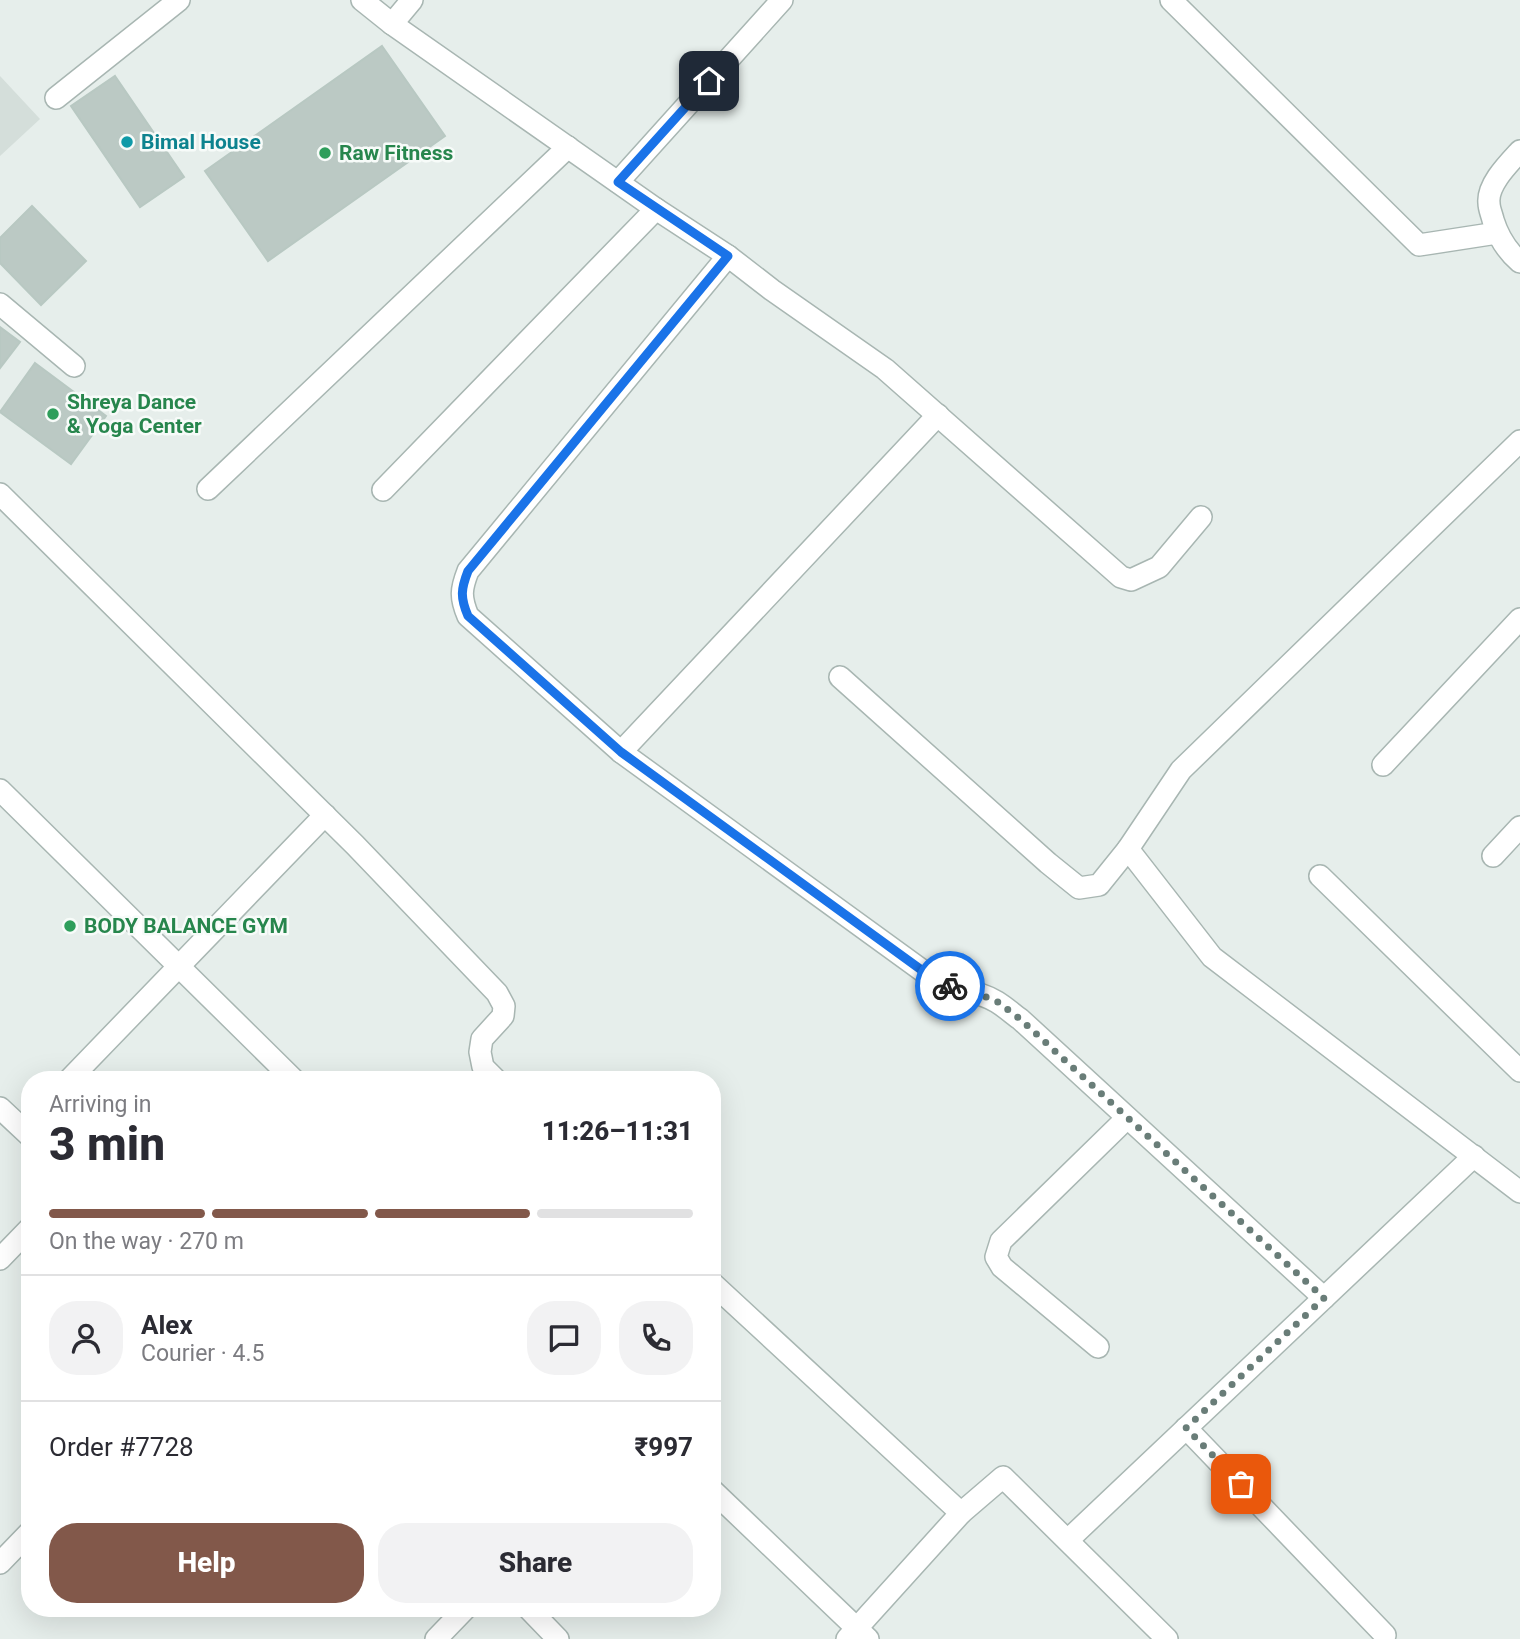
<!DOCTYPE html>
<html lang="en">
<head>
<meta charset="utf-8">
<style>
	:root { --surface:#fff; --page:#f2f2f3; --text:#2b2b33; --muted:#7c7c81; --line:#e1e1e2; --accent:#82584a }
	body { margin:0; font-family:Roboto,sans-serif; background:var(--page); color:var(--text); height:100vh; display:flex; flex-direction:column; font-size:26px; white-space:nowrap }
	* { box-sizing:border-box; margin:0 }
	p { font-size:23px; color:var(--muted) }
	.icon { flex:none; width:38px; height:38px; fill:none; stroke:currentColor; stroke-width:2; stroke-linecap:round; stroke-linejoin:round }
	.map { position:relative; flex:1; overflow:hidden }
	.drawer { position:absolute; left:21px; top:1071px; width:700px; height:546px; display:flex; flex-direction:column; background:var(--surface); border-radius:28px; box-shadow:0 7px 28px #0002 }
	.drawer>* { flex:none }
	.pin { position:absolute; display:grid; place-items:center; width:60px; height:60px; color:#fff; margin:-30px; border-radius:14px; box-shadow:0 4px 10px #0006 }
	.courier { position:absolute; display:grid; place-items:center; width:70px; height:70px; margin:-35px; border:5px solid #1a73e8; border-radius:50%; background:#fff; color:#222; box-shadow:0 2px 9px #0007 }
	.summary em { font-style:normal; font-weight:800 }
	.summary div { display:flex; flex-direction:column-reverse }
	.summary { display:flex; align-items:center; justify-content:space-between; height:119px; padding:0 28px }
	h1 { font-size:46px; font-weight:800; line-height:52px }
	.bar { display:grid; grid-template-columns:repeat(4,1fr); gap:10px 7px; align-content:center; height:84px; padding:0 28px }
	.bar i { height:9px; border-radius:5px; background:var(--line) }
	.bar .selected { background:var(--accent) }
	.bar p { grid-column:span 4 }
	.line { display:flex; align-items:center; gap:18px; padding:0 28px; border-top:2px solid var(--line) }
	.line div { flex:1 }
	.round { display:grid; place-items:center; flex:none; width:74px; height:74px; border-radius:28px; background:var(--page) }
	.button { display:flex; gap:14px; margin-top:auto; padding:14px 28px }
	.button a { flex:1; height:80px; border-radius:28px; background:var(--accent); color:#fff; font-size:28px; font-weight:800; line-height:80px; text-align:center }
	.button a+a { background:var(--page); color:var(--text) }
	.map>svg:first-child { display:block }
	.built { fill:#d4deda }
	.building { fill:#bbc9c4; stroke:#b8c8c2; stroke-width:2 }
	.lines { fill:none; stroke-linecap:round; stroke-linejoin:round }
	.minor-casing { stroke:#a8b6b2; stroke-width:24 }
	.minor { stroke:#fff; stroke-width:21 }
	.done { stroke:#697d78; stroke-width:7; stroke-dasharray:0 12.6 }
	.route { stroke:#1a73e8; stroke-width:9 }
	.culture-dot { fill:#0f9aa8; stroke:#f7fbf9; stroke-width:2.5 }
	.leisure-dot { fill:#2e9e5b; stroke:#f7fbf9; stroke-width:2.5 }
	.labels { text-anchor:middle; stroke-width:5; stroke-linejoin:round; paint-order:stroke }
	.culture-label { font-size:21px; font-weight:bold; fill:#0d838f; stroke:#f7fbf9; text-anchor:start }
	.leisure-label { font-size:21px; font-weight:bold; fill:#27864d; stroke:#f7fbf9; text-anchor:start }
</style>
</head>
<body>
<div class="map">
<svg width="1520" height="1639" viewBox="0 0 1520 1639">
	<rect width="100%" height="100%" fill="#e6eeeb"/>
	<polygon class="built" points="0,76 40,119 0,156"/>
	<g class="building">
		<polygon points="382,46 445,136 268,261 205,171"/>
		<polygon points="115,76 184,177 140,207 71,106"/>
		<polygon points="32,206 86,261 41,305 0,263 0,238"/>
		<polygon points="0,327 20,342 0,368"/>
		<polygon points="35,363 106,416 71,464 0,412"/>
	</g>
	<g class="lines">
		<defs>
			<g id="minor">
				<polyline points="362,0 392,24 412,0"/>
				<polyline points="1171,0 1419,245 1497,233"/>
				<polyline points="392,24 656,209 728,256 772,290 885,369 1121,577 1131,580 1159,567 1201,517"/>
				<polyline points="56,98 179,0"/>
				<path d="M 1520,151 C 1508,164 1487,185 1489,203 C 1489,209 1492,215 1493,220 C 1498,236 1507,251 1520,262"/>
				<polyline points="618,182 782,0"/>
				<path d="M 728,256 L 468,571 C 461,589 460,597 468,616 L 621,752 L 938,982 C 957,989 979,991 997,1002 C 1005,1007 1013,1014 1020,1019 L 1324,1298"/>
				<polyline points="0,304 74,366"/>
				<polyline points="1520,441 1181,770 1128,849 1212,957 1520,1192"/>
				<polyline points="208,489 568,147"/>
				<polyline points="383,490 656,209"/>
				<polyline points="0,494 355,845 497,993 504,1006 503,1016 482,1039 480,1052 483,1067 496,1080"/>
				<polyline points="840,677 1048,863 1079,888 1099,885 1128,849"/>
				<polyline points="621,752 938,415"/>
				<polyline points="1383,765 1520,619"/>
				<polyline points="0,790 294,1080"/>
				<polyline points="1493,856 1520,827"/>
				<polyline points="1320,876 1520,1071"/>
				<polyline points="69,1080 325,815"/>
				<polyline points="0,1108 30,1136"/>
				<polyline points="0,1259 30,1228"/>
				<polyline points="712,1283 961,1513 1003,1477 1167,1639"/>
				<polyline points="1098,1347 1002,1267 996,1257 1001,1241 1127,1118"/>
				<polyline points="1186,1428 1385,1635"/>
				<polyline points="712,1490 868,1639"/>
				<polyline points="1068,1540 1474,1156"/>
				<polyline points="0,1563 30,1532"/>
				<polyline points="528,1608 558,1639"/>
				<polyline points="436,1639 466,1608"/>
				<polyline points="847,1639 961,1513"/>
			</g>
		</defs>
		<use href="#minor" class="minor-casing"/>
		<use href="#minor" class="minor"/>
	</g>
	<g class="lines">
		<polyline class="done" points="950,986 981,995 998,1002 1020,1019 1324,1298 1186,1428 1241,1484"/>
		<path class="route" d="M 709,81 L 618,182 L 728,256 L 468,571 C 461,589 460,597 468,616 L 621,752 L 938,982 L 950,986"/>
	</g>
	<circle class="culture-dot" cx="127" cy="142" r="7"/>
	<g class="leisure-dot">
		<circle cx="325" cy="153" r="7"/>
		<circle cx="53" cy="414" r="7"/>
		<circle cx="70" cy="926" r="7"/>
	</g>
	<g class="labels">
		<g class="culture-label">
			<text x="141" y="149">Bimal House</text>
		</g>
		<g class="leisure-label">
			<text x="339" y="160">Raw Fitness</text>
			<text x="67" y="409">Shreya Dance<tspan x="67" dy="24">&amp; Yoga Center</tspan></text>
			<text x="84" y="933">BODY BALANCE GYM</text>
		</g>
	</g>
</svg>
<div class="pin" style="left:1241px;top:1484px;background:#ea580c"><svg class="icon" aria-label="bag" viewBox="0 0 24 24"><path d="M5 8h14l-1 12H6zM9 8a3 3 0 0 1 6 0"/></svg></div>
<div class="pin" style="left:709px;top:81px;background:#1f2937"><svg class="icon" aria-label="home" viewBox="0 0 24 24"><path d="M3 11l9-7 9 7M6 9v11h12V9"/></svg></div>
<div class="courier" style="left:950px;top:986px"><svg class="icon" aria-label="bike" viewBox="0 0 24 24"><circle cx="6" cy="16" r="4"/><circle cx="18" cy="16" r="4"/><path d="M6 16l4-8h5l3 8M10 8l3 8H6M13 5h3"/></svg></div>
<section class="drawer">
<div class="summary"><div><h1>3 min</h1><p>Arriving in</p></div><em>11:26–11:31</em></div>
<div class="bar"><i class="selected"></i><i class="selected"></i><i class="selected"></i><i></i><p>On the way · 270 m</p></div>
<div class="line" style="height:126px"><a class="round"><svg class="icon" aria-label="person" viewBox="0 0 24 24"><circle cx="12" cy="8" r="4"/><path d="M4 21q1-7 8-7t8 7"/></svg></a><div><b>Alex</b><p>Courier · 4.5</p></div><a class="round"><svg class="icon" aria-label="chat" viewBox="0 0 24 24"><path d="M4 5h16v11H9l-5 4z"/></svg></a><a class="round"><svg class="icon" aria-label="phone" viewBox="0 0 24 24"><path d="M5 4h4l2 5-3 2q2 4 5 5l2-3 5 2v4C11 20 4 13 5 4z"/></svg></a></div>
<div class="line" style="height:91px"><div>Order #7728</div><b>₹997</b></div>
<div class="button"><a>Help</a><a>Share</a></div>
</section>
</div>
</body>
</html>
